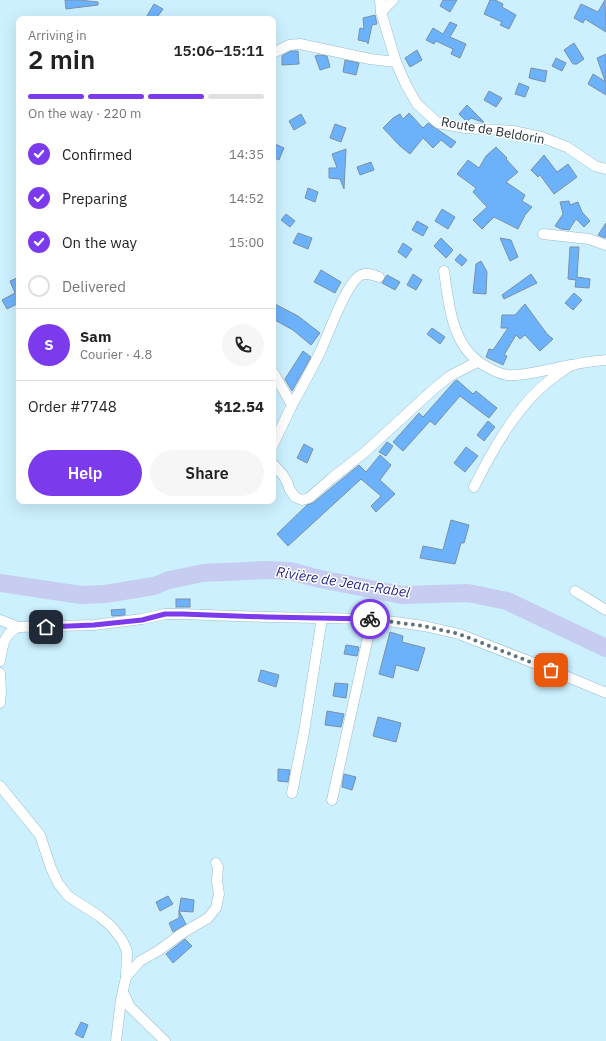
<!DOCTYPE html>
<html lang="en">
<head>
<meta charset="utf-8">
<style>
	:root { --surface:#fff; --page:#f6f6f6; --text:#222; --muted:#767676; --line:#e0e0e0; --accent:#7c3aed }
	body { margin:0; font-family:"IBM Plex Sans",sans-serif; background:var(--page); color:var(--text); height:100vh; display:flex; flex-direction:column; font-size:15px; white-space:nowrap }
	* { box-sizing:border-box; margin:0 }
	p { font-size:13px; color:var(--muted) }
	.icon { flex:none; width:22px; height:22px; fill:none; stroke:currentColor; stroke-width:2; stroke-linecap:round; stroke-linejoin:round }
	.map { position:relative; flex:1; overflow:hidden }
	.side { position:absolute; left:16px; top:16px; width:260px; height:488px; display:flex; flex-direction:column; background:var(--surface); border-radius:8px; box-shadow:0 4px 16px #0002 }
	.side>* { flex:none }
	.pin { position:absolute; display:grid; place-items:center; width:34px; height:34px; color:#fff; margin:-17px; border-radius:8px; box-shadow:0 2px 6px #0006 }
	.courier { position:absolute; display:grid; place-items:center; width:40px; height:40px; margin:-20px; border:3px solid #7c3aed; border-radius:50%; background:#fff; color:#222; box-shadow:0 1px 5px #0007 }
	.overview em { font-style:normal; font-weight:600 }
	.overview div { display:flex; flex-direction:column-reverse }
	.overview { display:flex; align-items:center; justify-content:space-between; height:68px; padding:0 12px }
	h1 { font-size:26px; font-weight:600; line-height:30px }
	.bar { display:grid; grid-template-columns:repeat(4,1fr); gap:6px 4px; align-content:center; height:48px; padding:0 12px }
	.bar i { height:5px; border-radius:3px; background:var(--line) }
	.bar .current { background:var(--accent) }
	.bar p { grid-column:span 4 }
	.line { display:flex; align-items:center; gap:10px; padding:0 12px; border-top:1px solid var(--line) }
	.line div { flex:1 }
	.round { display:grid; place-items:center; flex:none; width:42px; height:42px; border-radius:21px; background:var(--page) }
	ol { padding:0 12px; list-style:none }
	li { display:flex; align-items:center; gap:12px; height:44px }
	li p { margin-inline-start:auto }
	li .icon { padding:4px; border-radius:50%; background:var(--accent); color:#fff; stroke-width:4 }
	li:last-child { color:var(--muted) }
	li i { width:22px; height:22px; border:2px solid var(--line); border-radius:50% }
	.button { display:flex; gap:8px; margin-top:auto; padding:8px 12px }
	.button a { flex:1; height:46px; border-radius:24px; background:var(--accent); color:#fff; font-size:16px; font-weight:600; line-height:46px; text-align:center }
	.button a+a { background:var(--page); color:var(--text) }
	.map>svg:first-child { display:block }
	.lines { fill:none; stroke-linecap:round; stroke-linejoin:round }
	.river { stroke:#c6cdf1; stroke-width:18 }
	.building { fill:#6cb2fa; stroke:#7b90a7 }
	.minor-casing { stroke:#9abccb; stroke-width:11 }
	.minor { stroke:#fff; stroke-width:10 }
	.done { stroke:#5e737b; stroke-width:4; stroke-dasharray:0 7.2 }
	.route { stroke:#7c3aed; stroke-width:5 }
	.labels { text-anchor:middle; stroke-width:3; stroke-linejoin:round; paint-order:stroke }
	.street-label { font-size:13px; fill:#222f35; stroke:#fff }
	.water-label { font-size:14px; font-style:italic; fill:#282587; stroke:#fff }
</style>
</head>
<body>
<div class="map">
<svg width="606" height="1041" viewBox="0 0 606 1041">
	<rect width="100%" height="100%" fill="#ccf0fe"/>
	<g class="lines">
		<polyline class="river" points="0,583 81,595 105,594 154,586 169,580 203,573 266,570 290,571 320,579 402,595 468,593 507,601 606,648"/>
	</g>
	<g class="building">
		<polygon points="65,0 79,0 98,2 98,5 66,9"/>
		<polygon points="443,0 457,0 450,12 440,6"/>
		<polygon points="490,0 495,0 503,4 502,7 516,15 509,29 500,25 502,22 484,14"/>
		<polygon points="605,0 606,32 585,19 583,23 574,18 581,4 598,12"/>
		<polygon points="154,4 163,9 156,19 145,19"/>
		<polygon points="375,15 377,24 372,25 368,44 367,42 358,40 360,28 364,29 363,18"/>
		<polygon points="450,22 457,25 450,37 466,44 460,58 451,54 453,49 436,41 434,44 426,40 433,28 443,34"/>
		<polygon points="574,43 584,59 577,64 573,64 564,50"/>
		<polygon points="417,50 422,60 410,67 405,58"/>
		<polygon points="291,51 298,51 299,64 282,65 282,56"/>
		<polygon points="606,54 606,81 605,81 597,58"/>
		<polygon points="319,55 327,56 330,67 320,70 315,56"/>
		<polygon points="556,58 566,63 562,71 552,66"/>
		<polygon points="345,60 359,63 356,75 343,72"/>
		<polygon points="531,68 547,71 545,82 529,78"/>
		<polygon points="593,74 606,82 606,95 588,84"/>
		<polygon points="519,83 529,87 525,97 515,94"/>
		<polygon points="489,91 502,98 496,107 484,100"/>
		<polygon points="467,105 485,123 471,118 467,122 459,114"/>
		<polygon points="409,113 423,128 428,123 456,142 451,148 441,140 433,148 423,138 410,154 400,146 383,128 393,118 400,114 403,119"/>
		<polygon points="301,114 306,123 294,130 289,121"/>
		<polygon points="335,124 346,128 341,142 330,138"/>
		<polygon points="275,144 284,148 279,160 273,157 273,150"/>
		<polygon points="496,147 507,158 506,159 518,172 506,182 525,195 522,201 532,207 525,215 518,229 494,217 482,229 473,220 487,207 473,192 476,188 457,174 468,160 479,168 486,156"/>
		<polygon points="346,149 344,189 340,179 329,178 329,168 337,168 332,154"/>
		<polygon points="544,155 557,172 568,164 577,177 554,194 540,175 538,177 531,170"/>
		<polygon points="371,162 374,170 360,175 357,167"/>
		<polygon points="308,188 318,192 315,202 305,198"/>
		<polygon points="569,201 570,205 578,202 582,212 590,221 584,227 576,219 569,230 561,229 555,226 563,214 560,202"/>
		<polygon points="442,209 455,217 448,229 435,221"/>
		<polygon points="286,214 295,221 290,227 281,220"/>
		<polygon points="417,221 428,227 423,236 412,230"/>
		<polygon points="606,223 606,236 605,238 598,235"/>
		<polygon points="298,233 312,238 308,249 293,243"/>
		<polygon points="441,238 453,250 446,258 434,246"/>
		<polygon points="500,238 511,240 518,257 510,261"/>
		<polygon points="403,243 412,249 406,258 398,252"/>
		<polygon points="570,247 579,247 577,277 590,279 589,288 575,287 576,280 568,279"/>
		<polygon points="460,254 467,260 462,266 455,260"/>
		<polygon points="481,261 487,272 486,294 473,293 476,264"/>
		<polygon points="321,270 341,282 335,293 314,282"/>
		<polygon points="413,274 422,280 416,290 407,285"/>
		<polygon points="531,274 537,283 504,299 502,295"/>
		<polygon points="387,275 400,282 395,290 382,283"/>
		<polygon points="19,277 19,303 7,309 2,300 15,293 10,281"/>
		<polygon points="574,293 582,300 573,310 565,303"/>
		<polygon points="273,303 298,316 320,333 311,345 293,330 273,319"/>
		<polygon points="525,304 547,334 553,339 540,351 525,335 520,339 516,335 504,355 507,356 503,365 486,357 489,349 493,350 508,328 501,328 502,315 515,315"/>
		<polygon points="432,328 445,337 440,344 427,334"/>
		<polygon points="303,351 311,357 292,391 285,379"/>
		<polygon points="457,380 473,394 476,391 497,408 489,418 460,396 435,425 430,421 403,451 393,442 419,413 423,417 454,382"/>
		<polygon points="488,421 495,427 484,441 477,435"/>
		<polygon points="387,442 393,446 386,456 379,452"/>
		<polygon points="304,444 313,449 307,463 297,458"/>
		<polygon points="466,447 478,456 465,472 454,463"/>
		<polygon points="380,455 391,465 380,480 395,494 376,512 371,506 381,496 361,479 288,546 277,534 307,505 313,503 359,465 366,472"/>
		<polygon points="451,520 469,525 464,543 461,543 455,564 420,558 423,546 443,550"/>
		<rect x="176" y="599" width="14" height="8"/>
		<polygon points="125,609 125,615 112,616 111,610"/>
		<polygon points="390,632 403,636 402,642 425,648 418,671 396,665 393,678 379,674"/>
		<polygon points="346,645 359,647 357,656 344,654"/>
		<polygon points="261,670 279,675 276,687 258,681"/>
		<polygon points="335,683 348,684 346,698 333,696"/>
		<polygon points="327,711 344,714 341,727 325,725"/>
		<polygon points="378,717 401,723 396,742 373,736"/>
		<polygon points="278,769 290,770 288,782 278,781"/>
		<polygon points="344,774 356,777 352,790 342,787"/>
		<polygon points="168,896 173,904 160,911 156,902"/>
		<polygon points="181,898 194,900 193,912 179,911"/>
		<polygon points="179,911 186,924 173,932 169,923 179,918"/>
		<polygon points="185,939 192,946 173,963 166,954"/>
		<polygon points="81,1022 88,1025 83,1038 75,1034"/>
	</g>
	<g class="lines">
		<defs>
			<g id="minor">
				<polyline points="380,0 381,12 396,62 406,85 417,104 438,123 465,128 513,131 541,137 567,147 595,166 606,169"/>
				<polyline points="381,12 393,0"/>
				<polyline points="273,53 289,45 300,44 370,59 396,62"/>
				<polyline points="543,234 589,239 606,245"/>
				<path d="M 444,271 C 449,306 452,349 487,367 C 494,371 500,374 507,375 C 523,377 554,368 571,365"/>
				<polyline points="273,372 292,405 273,445"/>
				<path d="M 292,405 C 302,387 312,369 321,350 C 328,335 347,281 361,275 C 367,272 373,275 379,277"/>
				<polyline points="273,464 283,475 287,482 290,490 295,497 302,500 309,498 332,478 365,452 435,388 450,376 477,362"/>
				<path d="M 474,487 C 494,447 520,400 557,375 C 562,372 567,367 573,365 C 583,362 595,361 606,360"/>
				<polyline points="575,591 606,610"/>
				<polyline points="0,620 18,627 94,625 142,619 165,614 182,614 266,617 372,619 424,626 459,634 539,665 606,693"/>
				<path d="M 0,661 C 3,645 3,635 18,627"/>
				<polyline points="0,673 1,692 0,703"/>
				<polyline points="0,786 40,835 51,868 58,883 68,896 99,916 111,926 122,940 127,951 126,977 121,1000 116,1041"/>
				<polyline points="292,793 304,732 322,618"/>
				<polyline points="332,800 372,619"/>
				<polyline points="126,977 140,961 158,951 181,934 208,918 216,908 219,894 217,881 218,867 216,863"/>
				<polyline points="123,992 130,1007 165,1041"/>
			</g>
		</defs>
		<use href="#minor" class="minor-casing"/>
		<use href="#minor" class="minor"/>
	</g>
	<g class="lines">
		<polyline class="done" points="370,619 424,626 459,634 551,670"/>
		<polyline class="route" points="46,627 94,625 142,620 165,614 182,614 266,617 370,619"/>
	</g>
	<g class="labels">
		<g class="street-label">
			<text transform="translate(493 130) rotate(10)" y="5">Route de Beldorin</text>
		</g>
		<g class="water-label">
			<text transform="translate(343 582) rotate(9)" y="5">Rivière de Jean-Rabel</text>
		</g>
	</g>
</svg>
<div class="pin" style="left:551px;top:670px;background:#ea580c"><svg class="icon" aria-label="bag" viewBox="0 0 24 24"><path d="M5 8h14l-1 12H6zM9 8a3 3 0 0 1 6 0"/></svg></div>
<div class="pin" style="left:46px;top:627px;background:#1f2937"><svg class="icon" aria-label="home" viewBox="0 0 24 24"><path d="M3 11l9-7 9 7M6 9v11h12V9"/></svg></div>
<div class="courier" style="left:370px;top:619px"><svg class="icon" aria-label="bike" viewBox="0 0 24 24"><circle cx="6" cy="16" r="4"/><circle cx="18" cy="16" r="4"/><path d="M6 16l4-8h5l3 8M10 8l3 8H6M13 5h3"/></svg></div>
<section class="side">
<div class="overview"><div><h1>2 min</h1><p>Arriving in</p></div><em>15:06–15:11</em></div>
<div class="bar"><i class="current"></i><i class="current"></i><i class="current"></i><i></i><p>On the way · 220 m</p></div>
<ol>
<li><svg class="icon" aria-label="check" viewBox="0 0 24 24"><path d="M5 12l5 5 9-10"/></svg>Confirmed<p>14:35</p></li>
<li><svg class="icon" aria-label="check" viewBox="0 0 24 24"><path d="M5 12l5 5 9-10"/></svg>Preparing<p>14:52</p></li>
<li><svg class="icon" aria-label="check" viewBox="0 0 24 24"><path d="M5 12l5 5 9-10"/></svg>On the way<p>15:00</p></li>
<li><i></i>Delivered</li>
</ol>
<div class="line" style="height:72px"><b class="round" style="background:var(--accent);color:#fff">S</b><div><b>Sam</b><p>Courier · 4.8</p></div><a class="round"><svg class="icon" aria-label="phone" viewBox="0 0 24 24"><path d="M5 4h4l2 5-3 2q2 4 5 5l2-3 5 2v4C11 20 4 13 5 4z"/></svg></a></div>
<div class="line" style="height:52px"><div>Order #7748</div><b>$12.54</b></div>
<div class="button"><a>Help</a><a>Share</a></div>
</section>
</div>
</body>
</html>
